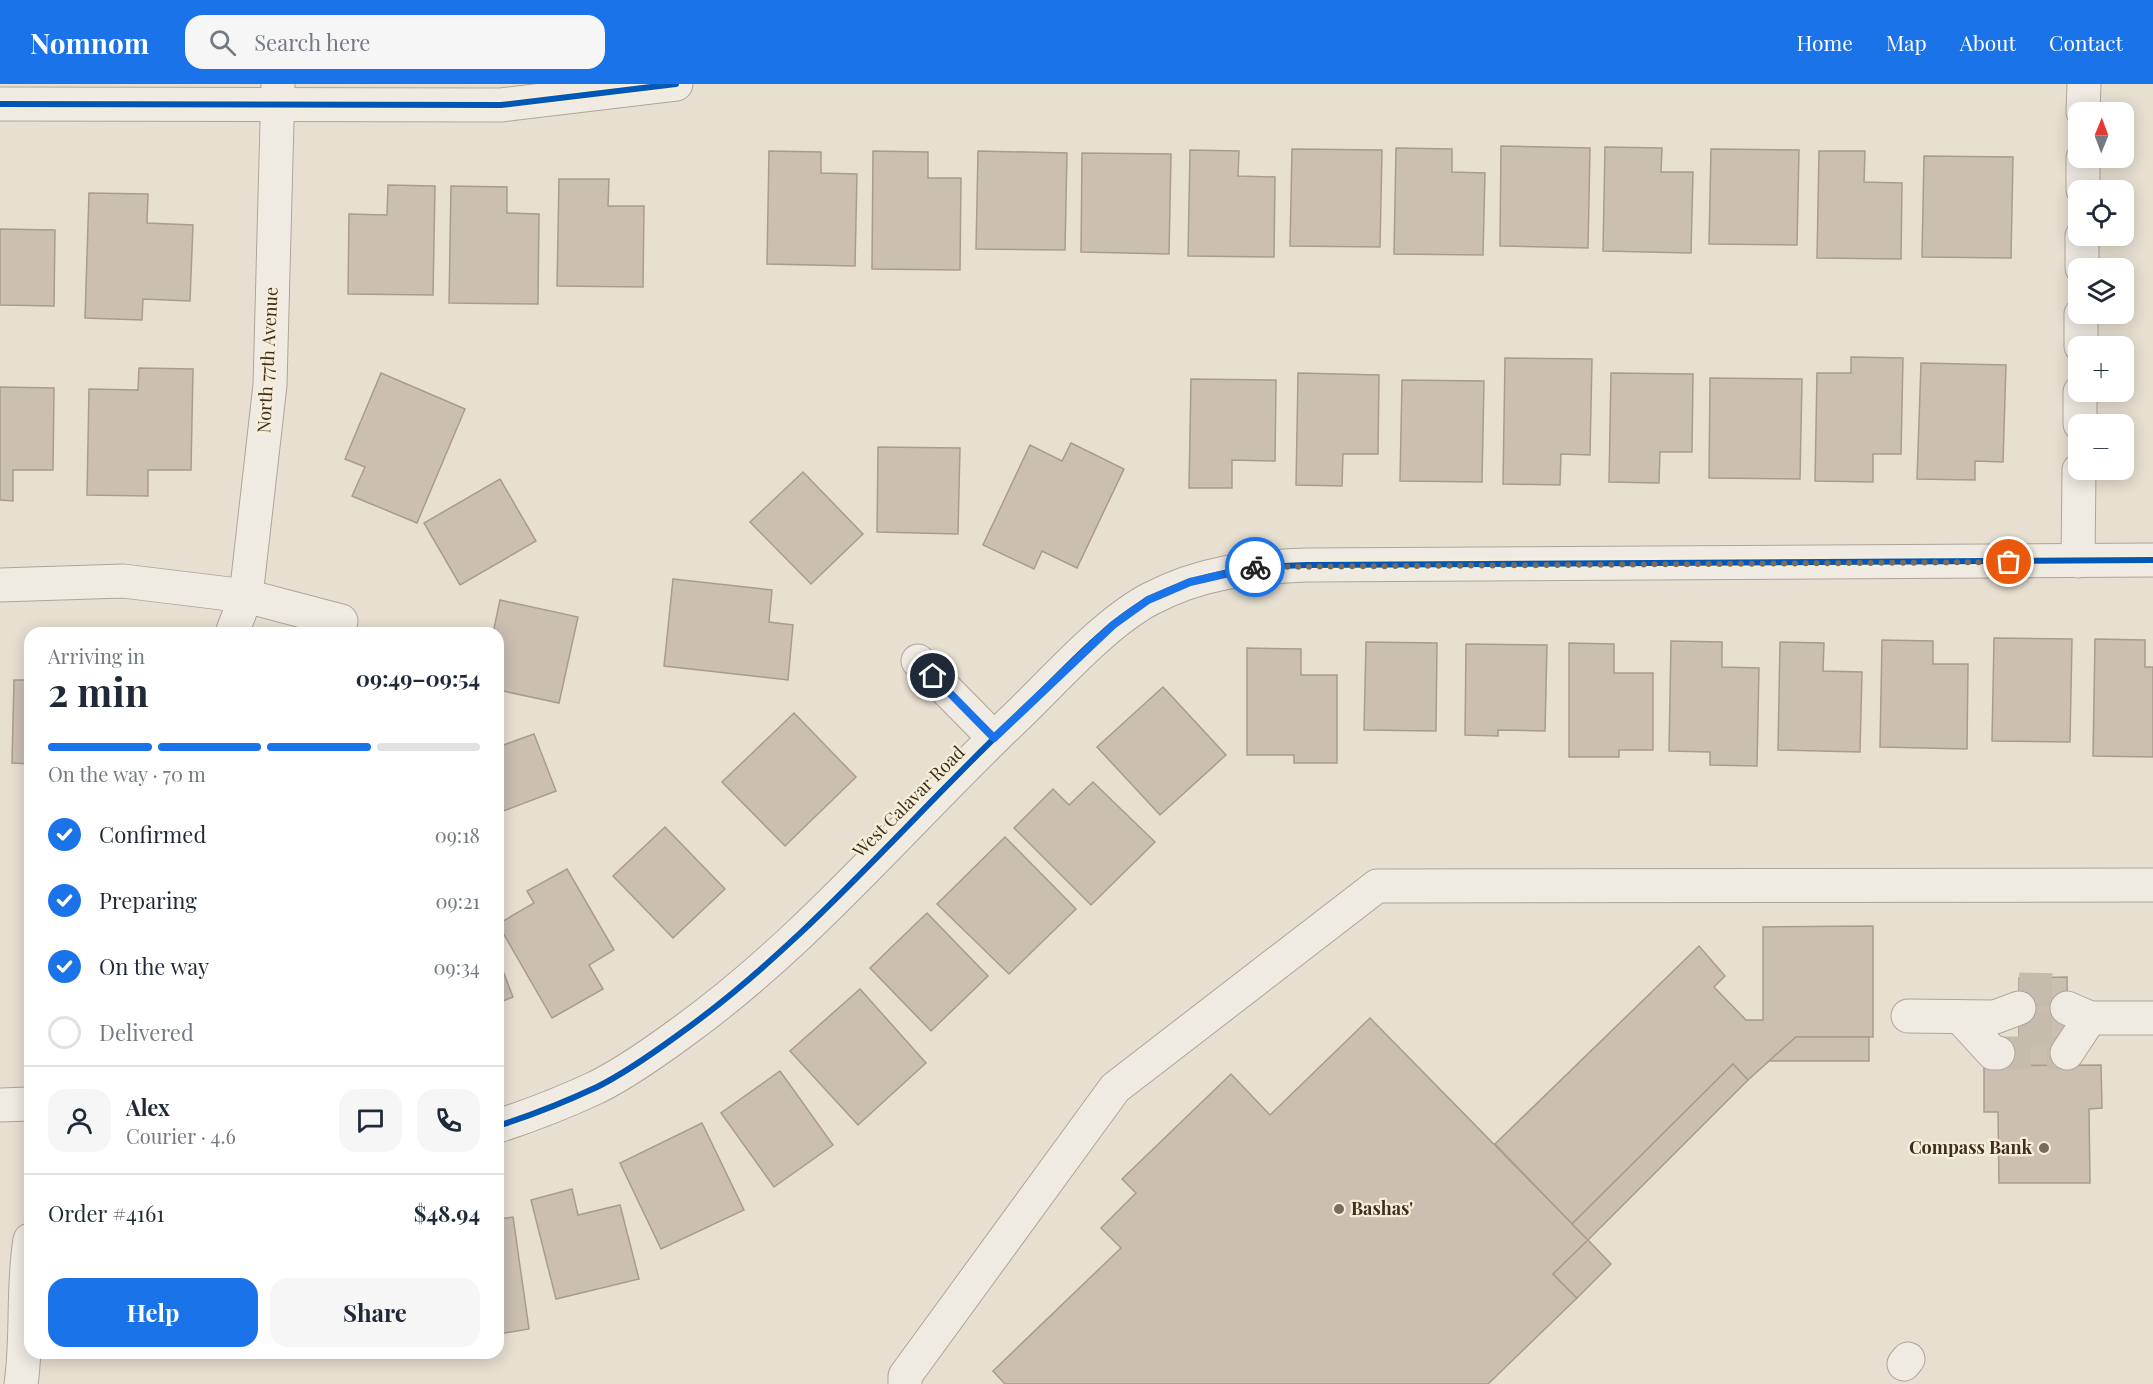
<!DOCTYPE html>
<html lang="en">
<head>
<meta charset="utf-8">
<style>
	:root { --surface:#fff; --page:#f6f6f7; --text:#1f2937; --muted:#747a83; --line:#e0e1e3; --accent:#1a73e8 }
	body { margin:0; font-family:"Playfair Display",serif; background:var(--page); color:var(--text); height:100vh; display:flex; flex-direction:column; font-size:22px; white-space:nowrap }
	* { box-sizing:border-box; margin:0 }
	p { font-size:20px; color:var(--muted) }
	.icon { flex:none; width:33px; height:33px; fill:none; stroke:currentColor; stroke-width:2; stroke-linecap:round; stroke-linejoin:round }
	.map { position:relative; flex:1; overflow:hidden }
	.sheet { position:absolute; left:24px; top:543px; width:480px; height:732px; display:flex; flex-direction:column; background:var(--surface); border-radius:18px; box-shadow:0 3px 15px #0003 }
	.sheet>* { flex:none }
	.needle { width:39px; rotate:1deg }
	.fabs { position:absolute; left:2068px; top:18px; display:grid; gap:12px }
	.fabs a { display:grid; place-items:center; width:66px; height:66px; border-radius:12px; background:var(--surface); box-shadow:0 3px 15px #0003; font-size:30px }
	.pin { position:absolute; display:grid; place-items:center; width:51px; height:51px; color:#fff; margin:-26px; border:3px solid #fff; border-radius:50%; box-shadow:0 2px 6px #0007 }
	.courier { position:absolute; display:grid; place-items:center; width:60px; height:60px; margin:-30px; border:4px solid #1a73e8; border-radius:50%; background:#fff; color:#222; box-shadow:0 2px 8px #0007 }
	.summary em { font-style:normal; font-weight:700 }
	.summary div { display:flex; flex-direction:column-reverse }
	.summary { display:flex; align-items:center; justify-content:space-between; height:102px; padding:0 24px }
	h1 { font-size:39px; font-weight:700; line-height:45px }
	.bar { display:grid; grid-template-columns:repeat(4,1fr); gap:9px 6px; align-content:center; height:72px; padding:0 24px }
	.bar i { height:8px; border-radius:4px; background:var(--line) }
	.bar .selected { background:var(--accent) }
	.bar p { grid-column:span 4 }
	.line { display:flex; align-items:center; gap:15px; padding:0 24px; border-top:2px solid var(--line) }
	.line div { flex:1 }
	.round { display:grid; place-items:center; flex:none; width:63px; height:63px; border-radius:18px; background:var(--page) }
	ol { padding:0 24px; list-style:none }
	li { display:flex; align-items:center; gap:18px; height:66px }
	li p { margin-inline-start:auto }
	li .icon { padding:6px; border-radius:50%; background:var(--accent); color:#fff; stroke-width:4 }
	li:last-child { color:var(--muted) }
	li i { width:33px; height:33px; border:3px solid var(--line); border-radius:50% }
	.action { display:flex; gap:12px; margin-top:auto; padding:12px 24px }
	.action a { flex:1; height:69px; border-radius:18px; background:var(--accent); color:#fff; font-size:24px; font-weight:700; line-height:69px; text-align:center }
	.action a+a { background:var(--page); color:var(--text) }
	header { display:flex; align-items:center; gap:36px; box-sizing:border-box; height:84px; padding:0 30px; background:var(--accent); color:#fff }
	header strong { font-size:28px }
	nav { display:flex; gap:33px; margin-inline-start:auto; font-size:21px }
	.search { width:420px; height:54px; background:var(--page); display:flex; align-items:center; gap:15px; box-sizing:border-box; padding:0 21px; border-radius:18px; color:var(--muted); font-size:22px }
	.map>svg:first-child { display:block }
	.building { fill:#cbbfb2; stroke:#a89c90; stroke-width:1.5 }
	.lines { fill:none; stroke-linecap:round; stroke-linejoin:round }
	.minor-tunnel { stroke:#c5bcae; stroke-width:33; stroke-dasharray:33 16; stroke-linecap:butt }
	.minor-casing { stroke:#ada599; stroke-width:35 }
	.minor { stroke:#efebe3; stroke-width:33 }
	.cycleway-casing { stroke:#f7eed8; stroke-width:10 }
	.cycleway { stroke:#0057b8; stroke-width:6 }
	.done { stroke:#786c5e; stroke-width:6; stroke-dasharray:0 10.8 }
	.route { stroke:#1a73e8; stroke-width:8 }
	.poi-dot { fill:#786c5e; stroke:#f7eed8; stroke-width:2 }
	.labels { text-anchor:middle; stroke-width:4.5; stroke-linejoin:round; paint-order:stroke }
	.street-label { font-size:18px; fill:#3d2e20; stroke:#f7eed8 }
	.poi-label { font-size:18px; font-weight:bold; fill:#3d2e20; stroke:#f7eed8; text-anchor:end }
</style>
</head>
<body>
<header>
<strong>Nomnom</strong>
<div class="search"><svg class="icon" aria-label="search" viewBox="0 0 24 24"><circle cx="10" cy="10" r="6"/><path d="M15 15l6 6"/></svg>Search here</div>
<nav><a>Home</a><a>Map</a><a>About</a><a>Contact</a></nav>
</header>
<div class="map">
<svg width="2153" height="1300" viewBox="0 0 2153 1300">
	<rect width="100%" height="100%" fill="#e7e0d1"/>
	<g class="building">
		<polygon points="1501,62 1590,64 1588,164 1500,162"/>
		<polygon points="1605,63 1662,64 1661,88 1693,88 1691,169 1603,167"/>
		<polygon points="1396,64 1452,65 1452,88 1485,89 1483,171 1394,170"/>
		<polygon points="1292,65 1382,66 1380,163 1290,162"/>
		<polygon points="1711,65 1799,66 1797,161 1709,160"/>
		<polygon points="1190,66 1239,67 1238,92 1275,93 1274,173 1188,172"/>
		<polygon points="769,67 821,68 821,89 857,90 855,182 767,180"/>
		<polygon points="873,67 928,68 928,94 961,94 960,186 872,185"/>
		<polygon points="978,67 1067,69 1065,166 976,165"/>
		<polygon points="1819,67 1865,67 1864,98 1902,99 1901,175 1817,174"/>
		<polygon points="1082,69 1171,70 1169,170 1081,168"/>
		<polygon points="1924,72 2013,73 2011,174 1922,173"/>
		<polygon points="559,95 609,95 608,122 644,122 643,203 557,202"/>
		<polygon points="388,101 435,102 433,211 348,210 349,130 387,131"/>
		<polygon points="451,102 507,103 507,129 539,130 538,220 449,219"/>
		<polygon points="89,109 148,110 147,139 193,141 190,217 143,215 142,236 85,234"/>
		<polygon points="0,145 55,146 54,222 0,221"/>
		<polygon points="1851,273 1903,274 1901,370 1873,370 1873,398 1815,397 1817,289 1851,289"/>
		<polygon points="1505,274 1592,275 1590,371 1561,370 1560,401 1503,400"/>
		<polygon points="1921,279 2006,281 2003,378 1975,377 1975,396 1917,395"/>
		<polygon points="139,284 193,285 191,386 148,386 148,412 87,411 89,305 138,306"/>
		<polygon points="381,289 465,325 417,439 352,412 365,383 345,375"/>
		<polygon points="1298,289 1379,291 1378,370 1343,370 1342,402 1296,401"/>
		<polygon points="1611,289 1693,290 1692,368 1660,368 1659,399 1609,398"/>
		<polygon points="1710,294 1802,295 1800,395 1709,394"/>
		<polygon points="1191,295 1276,296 1275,377 1232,376 1232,404 1189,404"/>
		<polygon points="1402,296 1484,297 1482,398 1400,397"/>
		<polygon points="0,303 54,304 53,386 13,386 13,417 0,416"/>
		<polygon points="1071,359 1124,385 1077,484 1042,467 1034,485 983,461 1030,361 1062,377"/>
		<polygon points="878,363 960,364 958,450 877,448"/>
		<polygon points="803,388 863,450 811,500 750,438"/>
		<polygon points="500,395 536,457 460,501 424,439"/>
		<polygon points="673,495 772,506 769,538 793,541 788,596 664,582"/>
		<polygon points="500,516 578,533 559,619 498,606 498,549 493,549"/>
		<polygon points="1994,554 2072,555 2070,658 1992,657"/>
		<polygon points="2095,555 2145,556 2145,583 2153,583 2153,673 2093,672"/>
		<polygon points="1882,556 1933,557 1933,580 1968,580 1967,665 1880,663"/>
		<polygon points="1671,557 1722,558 1722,583 1759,584 1757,682 1710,681 1710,668 1669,667"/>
		<polygon points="1366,558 1437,559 1436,647 1364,646"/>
		<polygon points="1780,558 1824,559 1823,587 1862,588 1860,668 1778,666"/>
		<polygon points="1569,559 1614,560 1614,589 1653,589 1653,666 1619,666 1619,673 1569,673"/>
		<polygon points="1466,560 1547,561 1545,647 1498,646 1498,652 1465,651"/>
		<polygon points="1247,564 1301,565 1301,591 1337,591 1337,679 1294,679 1294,671 1247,671"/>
		<polygon points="14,596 30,596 30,680 12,679"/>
		<polygon points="1163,603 1226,671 1160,731 1097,663"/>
		<polygon points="794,629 856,693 785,762 722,698"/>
		<polygon points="534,650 556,707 498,729 498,663"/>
		<polygon points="1093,698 1155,758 1091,821 1014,744 1053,705 1069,721"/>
		<polygon points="665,743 725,805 673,854 613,792"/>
		<polygon points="1005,753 1076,825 1009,890 937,820"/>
		<polygon points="567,785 614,866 589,881 603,905 552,934 498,840 534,819 527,807"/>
		<polygon points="927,829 988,892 931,947 870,884"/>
		<polygon points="1873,842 1873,953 1796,953 1748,996 1733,980 1572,1140 1495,1060 1699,862 1725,892 1714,903 1746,936 1763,936 1763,843"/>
		<polygon points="498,874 513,913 498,919"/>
		<polygon points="2067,893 2068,982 1998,981 1998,958 2019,958 2019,894"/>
		<polygon points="860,905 926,979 858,1041 790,967"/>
		<polygon points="1370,934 1588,1156 1553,1190 1577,1214 1488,1300 1005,1300 993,1287 1121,1164 1101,1144 1136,1109 1122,1095 1231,990 1270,1031"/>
		<polygon points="1796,953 1869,953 1869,977 1769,977"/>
		<polygon points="1733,980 1748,996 1588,1156 1572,1140"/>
		<polygon points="2101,981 2102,1024 2089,1025 2090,1099 1999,1099 1998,1028 1984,1028 1984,982"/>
		<polygon points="780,987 833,1061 774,1103 721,1029"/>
		<polygon points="702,1039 744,1126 661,1165 620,1079"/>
		<polygon points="572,1105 578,1131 620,1121 639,1195 556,1215 531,1116"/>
		<polygon points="513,1133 529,1245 498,1250 498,1135"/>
		<polygon points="1588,1156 1611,1180 1577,1214 1553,1190"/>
	</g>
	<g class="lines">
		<g class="minor-tunnel">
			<polyline points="2019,905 2067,906"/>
			<polyline points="2019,944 2067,944"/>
			<polyline points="1998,969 2067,969"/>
		</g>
		<defs>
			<g id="minor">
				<polyline points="0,20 501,21 676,0"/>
				<polyline points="2083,28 2084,0"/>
				<polyline points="2083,106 2083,74"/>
				<polyline points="2082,184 2082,152"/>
				<polyline points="2081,262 2081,230"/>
				<polyline points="2080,340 2080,308"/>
				<polyline points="2078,477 2079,386"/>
				<polyline points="0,501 123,497 246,512 341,537"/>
				<polyline points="232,549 246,512 270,301 278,0"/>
				<polyline points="918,577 994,654"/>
				<polyline points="2067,924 2090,934 2153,934"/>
				<polyline points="1908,932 1995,933 2019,924"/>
				<polyline points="1960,933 1993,969 1998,969"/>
				<polyline points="2067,969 2090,934"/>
				<polyline points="0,1021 30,1020"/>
				<path d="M 498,1042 C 532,1031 565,1018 597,1003 C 625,989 652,970 678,951 C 803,862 903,741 1013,636 C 1053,598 1103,540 1150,515 C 1202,488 1249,483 1307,481 L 2153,476"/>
				<polyline points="1904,1280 1908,1275"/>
				<path d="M 21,1300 C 28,1252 22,1204 30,1156"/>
				<polyline points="905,1300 905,1292 1115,1004 1377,802 2153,801"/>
			</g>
		</defs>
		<use href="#minor" class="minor-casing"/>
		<use href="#minor" class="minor"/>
		<defs>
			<g id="cycleway">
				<polyline points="0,20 501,21 676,0"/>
				<path d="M 498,1042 C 532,1031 565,1018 597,1003 C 625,989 652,970 678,951 C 803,862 903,741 1013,636 C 1053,598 1103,540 1150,515 C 1202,488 1249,483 1307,481 L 2153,476"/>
			</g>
		</defs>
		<use href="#cycleway" class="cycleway-casing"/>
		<use href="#cycleway" class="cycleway"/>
	</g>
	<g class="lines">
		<polyline class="done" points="1255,483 2009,478"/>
		<polyline class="route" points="933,592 994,654 1113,541 1148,516 1190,498 1255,483"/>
	</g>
	<g class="poi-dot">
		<circle cx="2044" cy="1064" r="6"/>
		<circle cx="1339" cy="1125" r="6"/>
	</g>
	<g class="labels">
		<g class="street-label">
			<text transform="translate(268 276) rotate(-87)" y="6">North 77th Avenue</text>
			<text transform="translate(909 718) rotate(-45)" y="6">West Calavar Road</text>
		</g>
		<g class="poi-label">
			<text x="2032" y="1070">Compass Bank</text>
			<text x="1351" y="1131" text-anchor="start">Bashas'</text>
		</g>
	</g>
</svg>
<div class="fabs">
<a><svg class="needle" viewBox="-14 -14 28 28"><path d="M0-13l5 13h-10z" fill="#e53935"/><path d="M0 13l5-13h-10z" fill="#747a83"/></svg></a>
<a><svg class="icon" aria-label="locate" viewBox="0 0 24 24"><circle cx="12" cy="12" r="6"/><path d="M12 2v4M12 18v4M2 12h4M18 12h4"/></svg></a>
<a><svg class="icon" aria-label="layers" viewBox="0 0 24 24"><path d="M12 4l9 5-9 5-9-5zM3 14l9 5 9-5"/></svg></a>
<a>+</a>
<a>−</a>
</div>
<div class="pin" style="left:2009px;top:478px;background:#ea580c"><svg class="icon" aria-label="bag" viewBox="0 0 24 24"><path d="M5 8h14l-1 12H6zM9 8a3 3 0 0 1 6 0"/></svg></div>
<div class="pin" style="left:933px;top:592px;background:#1f2937"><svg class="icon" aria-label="home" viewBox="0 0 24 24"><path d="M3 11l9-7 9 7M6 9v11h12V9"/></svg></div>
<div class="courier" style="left:1255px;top:483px"><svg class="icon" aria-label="bike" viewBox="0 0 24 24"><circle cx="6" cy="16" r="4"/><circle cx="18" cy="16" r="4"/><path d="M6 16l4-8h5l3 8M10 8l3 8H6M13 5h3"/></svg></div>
<section class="sheet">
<div class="summary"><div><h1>2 min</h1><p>Arriving in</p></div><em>09:49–09:54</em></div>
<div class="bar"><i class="selected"></i><i class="selected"></i><i class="selected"></i><i></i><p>On the way · 70 m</p></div>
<ol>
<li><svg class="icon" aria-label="check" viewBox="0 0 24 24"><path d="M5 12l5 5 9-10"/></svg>Confirmed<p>09:18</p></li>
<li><svg class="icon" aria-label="check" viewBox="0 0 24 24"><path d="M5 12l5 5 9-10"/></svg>Preparing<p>09:21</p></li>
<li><svg class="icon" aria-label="check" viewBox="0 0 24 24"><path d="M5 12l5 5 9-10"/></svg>On the way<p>09:34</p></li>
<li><i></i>Delivered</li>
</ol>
<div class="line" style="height:108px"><a class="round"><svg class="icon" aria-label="person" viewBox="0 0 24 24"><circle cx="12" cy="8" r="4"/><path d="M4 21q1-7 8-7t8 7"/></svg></a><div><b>Alex</b><p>Courier · 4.6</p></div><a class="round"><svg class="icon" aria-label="chat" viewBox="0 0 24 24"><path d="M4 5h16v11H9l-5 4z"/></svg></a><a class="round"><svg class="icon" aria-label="phone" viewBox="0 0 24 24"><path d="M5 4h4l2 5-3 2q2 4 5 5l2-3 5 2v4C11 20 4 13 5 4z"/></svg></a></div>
<div class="line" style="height:78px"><div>Order #4161</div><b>$48.94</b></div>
<div class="action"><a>Help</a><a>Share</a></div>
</section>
</div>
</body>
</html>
